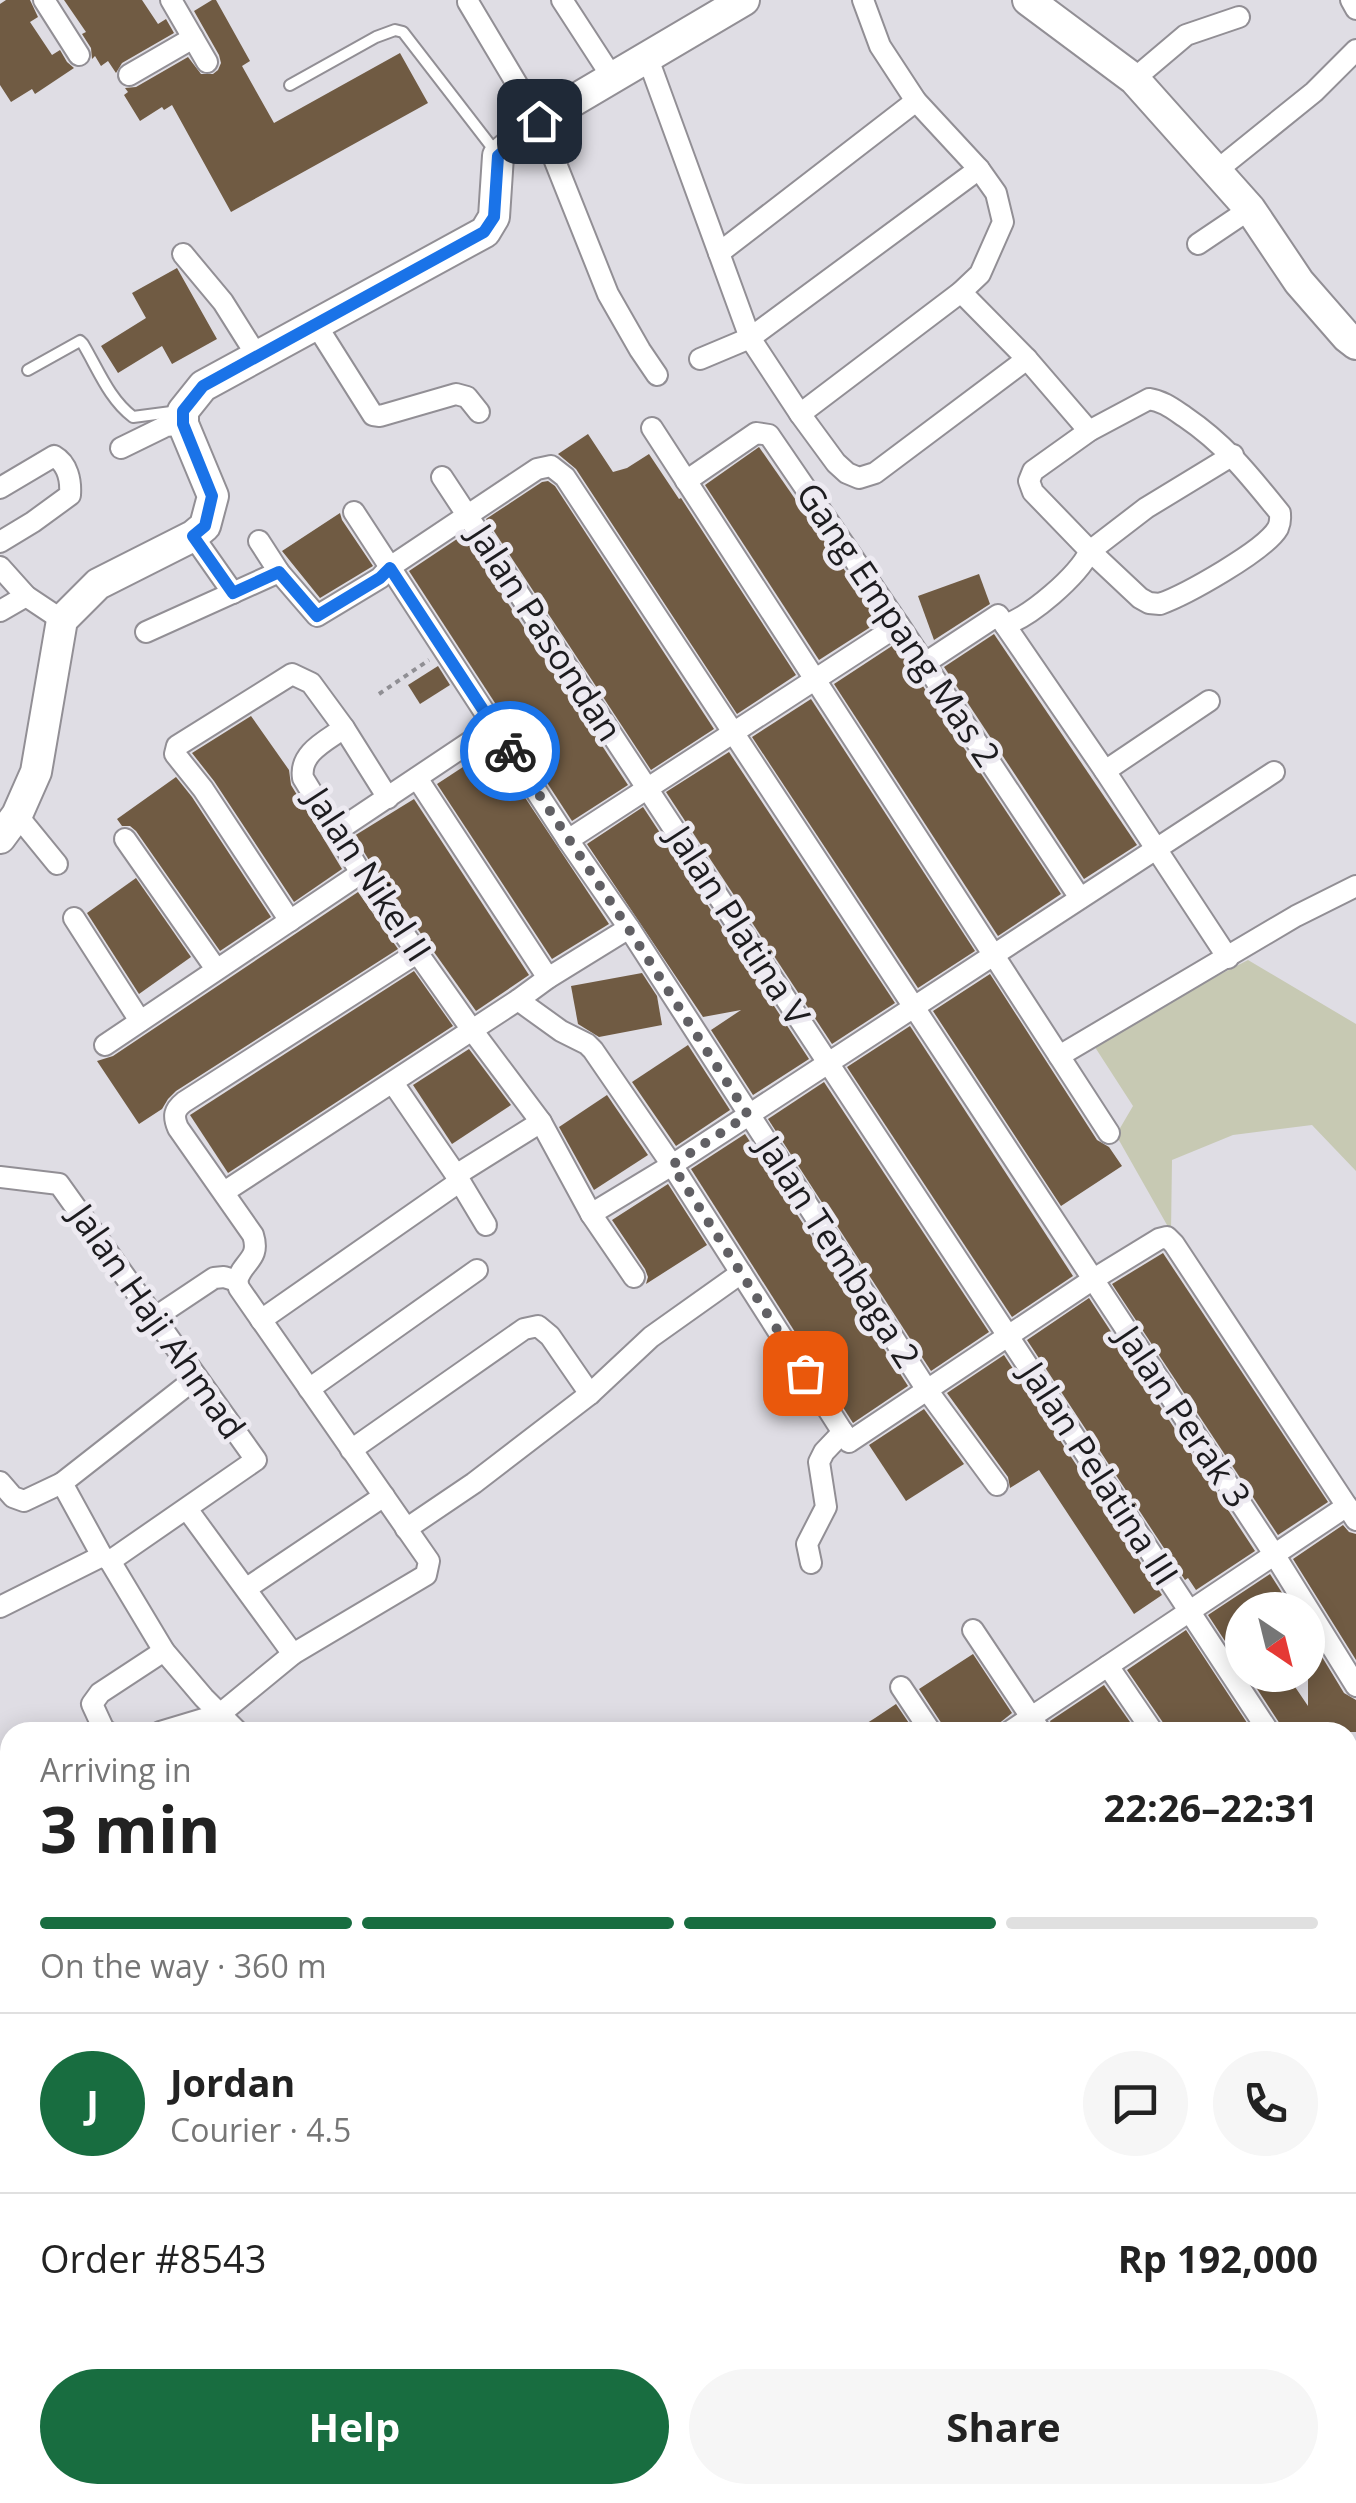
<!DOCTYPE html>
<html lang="en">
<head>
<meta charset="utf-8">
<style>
	:root { --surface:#fff; --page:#f6f6f6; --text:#222; --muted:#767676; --line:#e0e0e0; --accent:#186d40 }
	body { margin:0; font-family:"Open Sans",sans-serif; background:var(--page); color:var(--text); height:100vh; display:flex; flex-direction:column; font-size:38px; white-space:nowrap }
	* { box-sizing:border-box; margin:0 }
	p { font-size:32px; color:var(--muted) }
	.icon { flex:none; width:55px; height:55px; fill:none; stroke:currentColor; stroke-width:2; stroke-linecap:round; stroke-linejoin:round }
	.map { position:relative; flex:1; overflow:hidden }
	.details { position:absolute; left:0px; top:1722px; width:1358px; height:782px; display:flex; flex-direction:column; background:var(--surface); border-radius:30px 30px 0 0; box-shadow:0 5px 25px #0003 }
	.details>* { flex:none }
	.needle { width:65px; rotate:145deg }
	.buttons { position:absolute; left:1225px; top:1592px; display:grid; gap:20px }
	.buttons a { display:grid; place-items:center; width:100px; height:100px; border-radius:50%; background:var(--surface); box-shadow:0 5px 25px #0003; font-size:50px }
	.pin { position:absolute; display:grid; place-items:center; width:85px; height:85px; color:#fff; margin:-42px; border-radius:20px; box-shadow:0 5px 15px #0006 }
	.courier { position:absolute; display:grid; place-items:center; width:100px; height:100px; margin:-50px; border:8px solid #1a73e8; border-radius:50%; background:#fff; color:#222; box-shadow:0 2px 12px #0007 }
	.summary em { font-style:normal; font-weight:700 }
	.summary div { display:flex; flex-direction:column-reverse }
	.summary { display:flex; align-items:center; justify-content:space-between; height:170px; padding:0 40px }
	h1 { font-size:65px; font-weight:700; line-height:75px }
	.bar { display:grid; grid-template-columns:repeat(4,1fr); gap:15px 10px; align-content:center; height:120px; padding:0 40px }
	.bar i { height:12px; border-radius:8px; background:var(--line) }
	.bar .active { background:var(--accent) }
	.bar p { grid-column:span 4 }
	.line { display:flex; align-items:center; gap:25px; padding:0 40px; border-top:2px solid var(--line) }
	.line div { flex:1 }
	.round { display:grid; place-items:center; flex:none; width:105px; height:105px; border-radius:52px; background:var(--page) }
	.primary-button { display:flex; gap:20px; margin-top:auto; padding:20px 40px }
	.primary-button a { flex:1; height:115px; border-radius:60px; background:var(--accent); color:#fff; font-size:40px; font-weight:700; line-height:115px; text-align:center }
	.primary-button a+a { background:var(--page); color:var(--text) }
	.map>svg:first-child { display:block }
	.green { fill:#c7c9b3 }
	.building { fill:#705b43 }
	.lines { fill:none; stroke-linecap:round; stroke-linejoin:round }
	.lane-casing { stroke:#928f95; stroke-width:14 }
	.street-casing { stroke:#928f95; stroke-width:24 }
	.secondary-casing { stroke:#928f95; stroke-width:34 }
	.path { stroke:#908f94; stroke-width:4; stroke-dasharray:5 5; stroke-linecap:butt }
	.lane { stroke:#fff; stroke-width:10 }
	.street { stroke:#fff; stroke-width:20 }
	.secondary { stroke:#fff; stroke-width:30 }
	.done { stroke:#616064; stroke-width:10; stroke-dasharray:0 18 }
	.route { stroke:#1a73e8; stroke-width:12 }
	.labels { text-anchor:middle; stroke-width:10; stroke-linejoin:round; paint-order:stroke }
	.street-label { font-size:35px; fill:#1d1c1f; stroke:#edeaf1 }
</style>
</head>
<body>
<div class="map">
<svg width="1356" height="2503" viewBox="0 0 1356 2503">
	<rect width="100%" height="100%" fill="#dfdde4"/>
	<polygon class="green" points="1248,960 1356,1024 1356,1171 1312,1125 1233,1135 1172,1160 1171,1232 1116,1135 1133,1106 1091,1041"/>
	<g class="building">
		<polygon points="6,0 30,0 38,17 30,22 52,55 60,50 67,62 74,68 35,94 32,89 11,102 0,85 0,4"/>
		<polygon points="64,0 142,0 158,24 166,19 174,33 122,63 116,73 108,61 101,66 95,56 92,59 91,48 82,34 86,32"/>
		<polygon points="212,0 216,0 250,61 242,66 274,123 400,53 428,103 231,212 172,105 164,110 162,107 140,121 124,95 128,92 125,88 136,87 188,57 201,74 213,74 218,70 221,63 219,55 194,11"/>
		<polygon points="177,268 217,339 172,364 162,346 118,373 101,346 146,318 132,293"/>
		<polygon points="588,434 613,472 627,468 649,454 679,499 681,498 796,675 737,714 576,469 558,454"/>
		<polygon points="759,447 880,621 819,660 705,485"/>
		<polygon points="548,481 555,486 714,729 651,770 486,519 542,482"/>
		<polygon points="340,513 342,520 373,566 320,598 282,551"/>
		<polygon points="463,535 628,785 572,821 409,571"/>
		<polygon points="979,574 990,604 934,640 918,596"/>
		<polygon points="994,634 1137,845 1084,879 944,667"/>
		<polygon points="895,644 1061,894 998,936 834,684"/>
		<polygon points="438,666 450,685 420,704 408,685"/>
		<polygon points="811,699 975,951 918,988 752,737"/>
		<polygon points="251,716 289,770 291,785 342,869 294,902 214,781 192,753"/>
		<polygon points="492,748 609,924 552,959 437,784"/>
		<polygon points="729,752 895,1003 832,1044 666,792"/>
		<polygon points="176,777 192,797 271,917 220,951 136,831 130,826 122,826 117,819"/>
		<polygon points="414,799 529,975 476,1011 372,865 354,836"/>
		<polygon points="643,807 809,1059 753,1095 711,1030 741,1010 703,1017 587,844"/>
		<polygon points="136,878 191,957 139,994 87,913"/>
		<polygon points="358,892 398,949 176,1091 168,1099 162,1109 139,1124 97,1061 113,1056"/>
		<polygon points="414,971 453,1026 228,1173 190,1115"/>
		<polygon points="642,973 657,996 662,1025 599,1037 578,1024 571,986"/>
		<polygon points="990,974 1097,1140 1109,1147 1122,1166 1061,1206 933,1011"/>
		<polygon points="910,1026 1073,1276 1012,1317 847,1067"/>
		<polygon points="688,1045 730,1110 676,1146 632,1082"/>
		<polygon points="469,1049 511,1105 452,1144 413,1085"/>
		<polygon points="824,1082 989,1332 931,1371 768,1119"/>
		<polygon points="607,1095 648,1155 594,1190 559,1127"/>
		<polygon points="745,1134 908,1386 853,1423 691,1169"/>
		<polygon points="668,1184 707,1245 646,1284 648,1277 645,1269 612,1220"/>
		<polygon points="1163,1253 1328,1502 1278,1535 1112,1284"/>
		<polygon points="1089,1298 1255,1551 1196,1590 1188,1578 1185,1580 1027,1340"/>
		<polygon points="1004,1355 1162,1595 1134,1614 1039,1470 1010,1488 1008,1477 947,1393"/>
		<polygon points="924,1409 964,1464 906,1501 869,1445"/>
		<polygon points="1343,1525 1349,1532 1356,1534 1356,1660 1293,1559"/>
		<polygon points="1270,1574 1293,1610 1242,1610 1242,1667 1208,1615"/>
		<polygon points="1186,1630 1253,1732 1167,1732 1164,1724 1127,1670"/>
		<polygon points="1308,1634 1344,1693 1356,1700 1356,1732 1283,1732 1280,1724 1248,1675 1287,1675 1308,1706"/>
		<polygon points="973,1654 1012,1713 997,1725 995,1732 945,1732 942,1724 919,1689"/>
		<polygon points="1104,1685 1137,1732 1055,1732 1050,1721"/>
		<polygon points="896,1704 915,1732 853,1732 875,1718"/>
	</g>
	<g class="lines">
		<defs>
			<g id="lane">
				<polyline points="290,85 376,37 395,30 403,32 498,155"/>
				<path d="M 28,370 L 80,341 L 83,344 C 98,369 109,399 133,417 L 179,411"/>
				<polyline points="1348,2220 1356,2216"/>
				<polyline points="440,2495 445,2503"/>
				<polyline points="921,2495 927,2503"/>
				<polyline points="331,2503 343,2495"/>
			</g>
			<g id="street">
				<polyline points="44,0 79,55"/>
				<polyline points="171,0 207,62"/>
				<polyline points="562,0 612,77"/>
				<polyline points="1351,0 1356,9"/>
				<polyline points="468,2 539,121 608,294 640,350 657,375"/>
				<polyline points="647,56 750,338 800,414 836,463 847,473 859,478 875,473 1027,359"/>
				<polyline points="129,75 193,38"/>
				<polyline points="1134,79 1186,35 1239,17"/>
				<polyline points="1216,171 1314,92 1356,50"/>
				<polyline points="1198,244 1250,209"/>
				<polyline points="719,253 916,101"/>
				<polyline points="183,254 223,302 257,356"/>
				<polyline points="961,292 1027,359 1089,431"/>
				<polyline points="315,323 373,415 380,416 456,394 467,397 479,412"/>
				<polyline points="700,359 750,338 979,169"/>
				<path d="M 1149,399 C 1163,401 1173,409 1185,417 C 1226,445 1249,475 1280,513 C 1280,520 1281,521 1278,528 C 1265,551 1185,595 1160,604 L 1149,603 L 1140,598 L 1090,551 L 1033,492 L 1029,481 L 1033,471 L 1089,431 Z"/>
				<polyline points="800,414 961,292 980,274 1003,222 996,193 979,169 916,101 880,46 863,0"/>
				<polyline points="652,428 1109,1133"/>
				<polyline points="121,448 166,426 183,424"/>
				<polyline points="442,477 1269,1732"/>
				<polyline points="686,481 756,433 769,435 899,625 1080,898"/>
				<path d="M 0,488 L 54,456 C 68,464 71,481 70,495 L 33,522 L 0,542"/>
				<polyline points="354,512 568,840 629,928 927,1390 997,1485"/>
				<polyline points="193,536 233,593"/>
				<polyline points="259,541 279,572 317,616 380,578 390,567 537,469 551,466 565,477 1274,1554 1356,1686"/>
				<polyline points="0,567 26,596 62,620"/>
				<polyline points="0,611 26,596"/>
				<path d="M 1005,625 C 1031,616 1077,577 1090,551 L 1146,508 L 1233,455"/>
				<polyline points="146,632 279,572"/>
				<polyline points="925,663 998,615 1105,771 1228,958"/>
				<path d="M 344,728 C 326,741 299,753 303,778 L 361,873 L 472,1030 L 541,1122 L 591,1214 L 634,1277"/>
				<polyline points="1105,771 1209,701"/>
				<polyline points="417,778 548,978"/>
				<polyline points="17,815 57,864"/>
				<polyline points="337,831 494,726"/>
				<polyline points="125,839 216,969"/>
				<polyline points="568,840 899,625"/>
				<polyline points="74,918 140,1021"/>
				<polyline points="290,921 203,789 175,754 177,746 292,674 311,683 344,728 388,798"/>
				<polyline points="518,1000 561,1031 587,1044 593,1050 672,1165 849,1442 1092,1280 1159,1239 1167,1237 1174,1244 1356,1520"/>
				<polyline points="105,1045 361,873"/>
				<polyline points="1059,1056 1296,916 1356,886"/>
				<polyline points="393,1083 456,1175 486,1225"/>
				<polyline points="456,1175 541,1122"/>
				<polyline points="0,1177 59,1184 256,1460 110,1561"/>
				<polyline points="224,1192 518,1000 548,978 629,928"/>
				<polyline points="591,1214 672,1165 1274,772"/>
				<path d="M 237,1281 C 242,1261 261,1260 253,1235 L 178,1128 C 173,1116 174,1110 184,1102 L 417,953"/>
				<polyline points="154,1318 214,1278 224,1277 237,1281"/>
				<polyline points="261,1320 459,1182"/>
				<polyline points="309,1389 477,1270"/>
				<polyline points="351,1450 524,1329 538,1326 550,1336 590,1394"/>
				<polyline points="0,1482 13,1497 24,1501 62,1483"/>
				<polyline points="187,1509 293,1654"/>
				<polyline points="406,1529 474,1483 590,1394 651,1337 741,1273"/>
				<polyline points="102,1556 62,1483 196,1378"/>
				<polyline points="811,1563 807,1544 826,1507 819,1462 824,1452 843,1432"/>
				<polyline points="247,1588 384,1496"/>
				<polyline points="0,1607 102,1556 110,1561 164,1651 204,1698 238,1732"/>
				<polyline points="973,1630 1041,1732"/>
				<polyline points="1108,1666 1153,1732"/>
				<polyline points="901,1687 931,1732"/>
				<polyline points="108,1732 104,1730 92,1704 100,1693 164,1651"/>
				<polyline points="160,1732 220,1714 293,1654 426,1575 429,1561 239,1288 237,1281"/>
				<polyline points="1009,1732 1347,1506"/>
				<polyline points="0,1784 10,1841"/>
				<polyline points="1348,1851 1356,1864"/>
				<polyline points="1348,1906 1356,1901"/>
				<polyline points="1348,1972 1356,1987"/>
				<polyline points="0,2314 10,2307"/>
				<polyline points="1348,2447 1356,2462"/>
			</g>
			<g id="secondary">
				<polyline points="1028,0 1134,79 1250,209 1299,282 1347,337 1356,344"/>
				<polyline points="0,838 17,815 36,772 62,620 98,584 193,536 205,526 213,496 183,424 183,411 203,386 485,232 494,217 498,156 539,121 744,0"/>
			</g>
		</defs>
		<use href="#lane" class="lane-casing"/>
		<use href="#street" class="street-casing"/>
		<use href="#secondary" class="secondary-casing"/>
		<polyline class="path" points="379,694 429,660"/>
		<use href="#lane" class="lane"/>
		<use href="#street" class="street"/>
		<use href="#secondary" class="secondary"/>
	</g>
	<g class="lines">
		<polyline class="done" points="510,751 628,928 748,1115 672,1165 805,1373"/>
		<polyline class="route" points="510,751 390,568 380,578 317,616 279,572 233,593 193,536 205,526 212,496 183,424 183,411 203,386 484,232 494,217 498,156 539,121"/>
	</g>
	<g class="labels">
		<g class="street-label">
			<text transform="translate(898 625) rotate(56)" y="12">Gang Empang Mas 2</text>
			<text transform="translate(545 633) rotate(57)" y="12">Jalan Pasondan</text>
			<text transform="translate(368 875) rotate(57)" y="12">Jalan Nikel II</text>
			<text transform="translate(738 926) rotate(57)" y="12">Jalan Platina V</text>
			<text transform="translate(838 1252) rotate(57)" y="12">Jalan Tembaga 2</text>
			<text transform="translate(157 1322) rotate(55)" y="12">Jalan Haji Ahmad</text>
			<text transform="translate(1183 1417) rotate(56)" y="12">Jalan Perak 3</text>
			<text transform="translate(1099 1474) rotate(57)" y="12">Jalan Pelatina III</text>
		</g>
	</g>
</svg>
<div class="buttons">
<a><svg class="needle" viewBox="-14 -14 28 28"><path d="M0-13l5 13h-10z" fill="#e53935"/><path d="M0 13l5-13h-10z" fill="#767676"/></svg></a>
</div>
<div class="pin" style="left:805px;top:1373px;background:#ea580c"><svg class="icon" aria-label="bag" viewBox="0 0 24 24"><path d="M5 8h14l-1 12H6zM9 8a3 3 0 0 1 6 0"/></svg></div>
<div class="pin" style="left:539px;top:121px;background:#1f2937"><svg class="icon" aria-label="home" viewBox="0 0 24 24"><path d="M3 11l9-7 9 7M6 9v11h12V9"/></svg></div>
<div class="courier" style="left:510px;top:751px"><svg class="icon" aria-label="bike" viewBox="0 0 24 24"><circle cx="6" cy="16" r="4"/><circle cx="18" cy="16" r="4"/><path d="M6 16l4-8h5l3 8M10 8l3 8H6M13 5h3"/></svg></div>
<section class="details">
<div class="summary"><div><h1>3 min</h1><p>Arriving in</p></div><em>22:26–22:31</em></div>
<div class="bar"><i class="active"></i><i class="active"></i><i class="active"></i><i></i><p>On the way · 360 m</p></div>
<div class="line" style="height:180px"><b class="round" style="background:var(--accent);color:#fff">J</b><div><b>Jordan</b><p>Courier · 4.5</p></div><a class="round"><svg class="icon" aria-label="chat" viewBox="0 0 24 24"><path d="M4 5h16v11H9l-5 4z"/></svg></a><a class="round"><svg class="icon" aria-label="phone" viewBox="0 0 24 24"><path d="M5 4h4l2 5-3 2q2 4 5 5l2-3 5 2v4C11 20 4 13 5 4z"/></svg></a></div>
<div class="line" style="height:130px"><div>Order #8543</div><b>Rp 192,000</b></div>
<div class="primary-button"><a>Help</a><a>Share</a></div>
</section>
</div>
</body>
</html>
